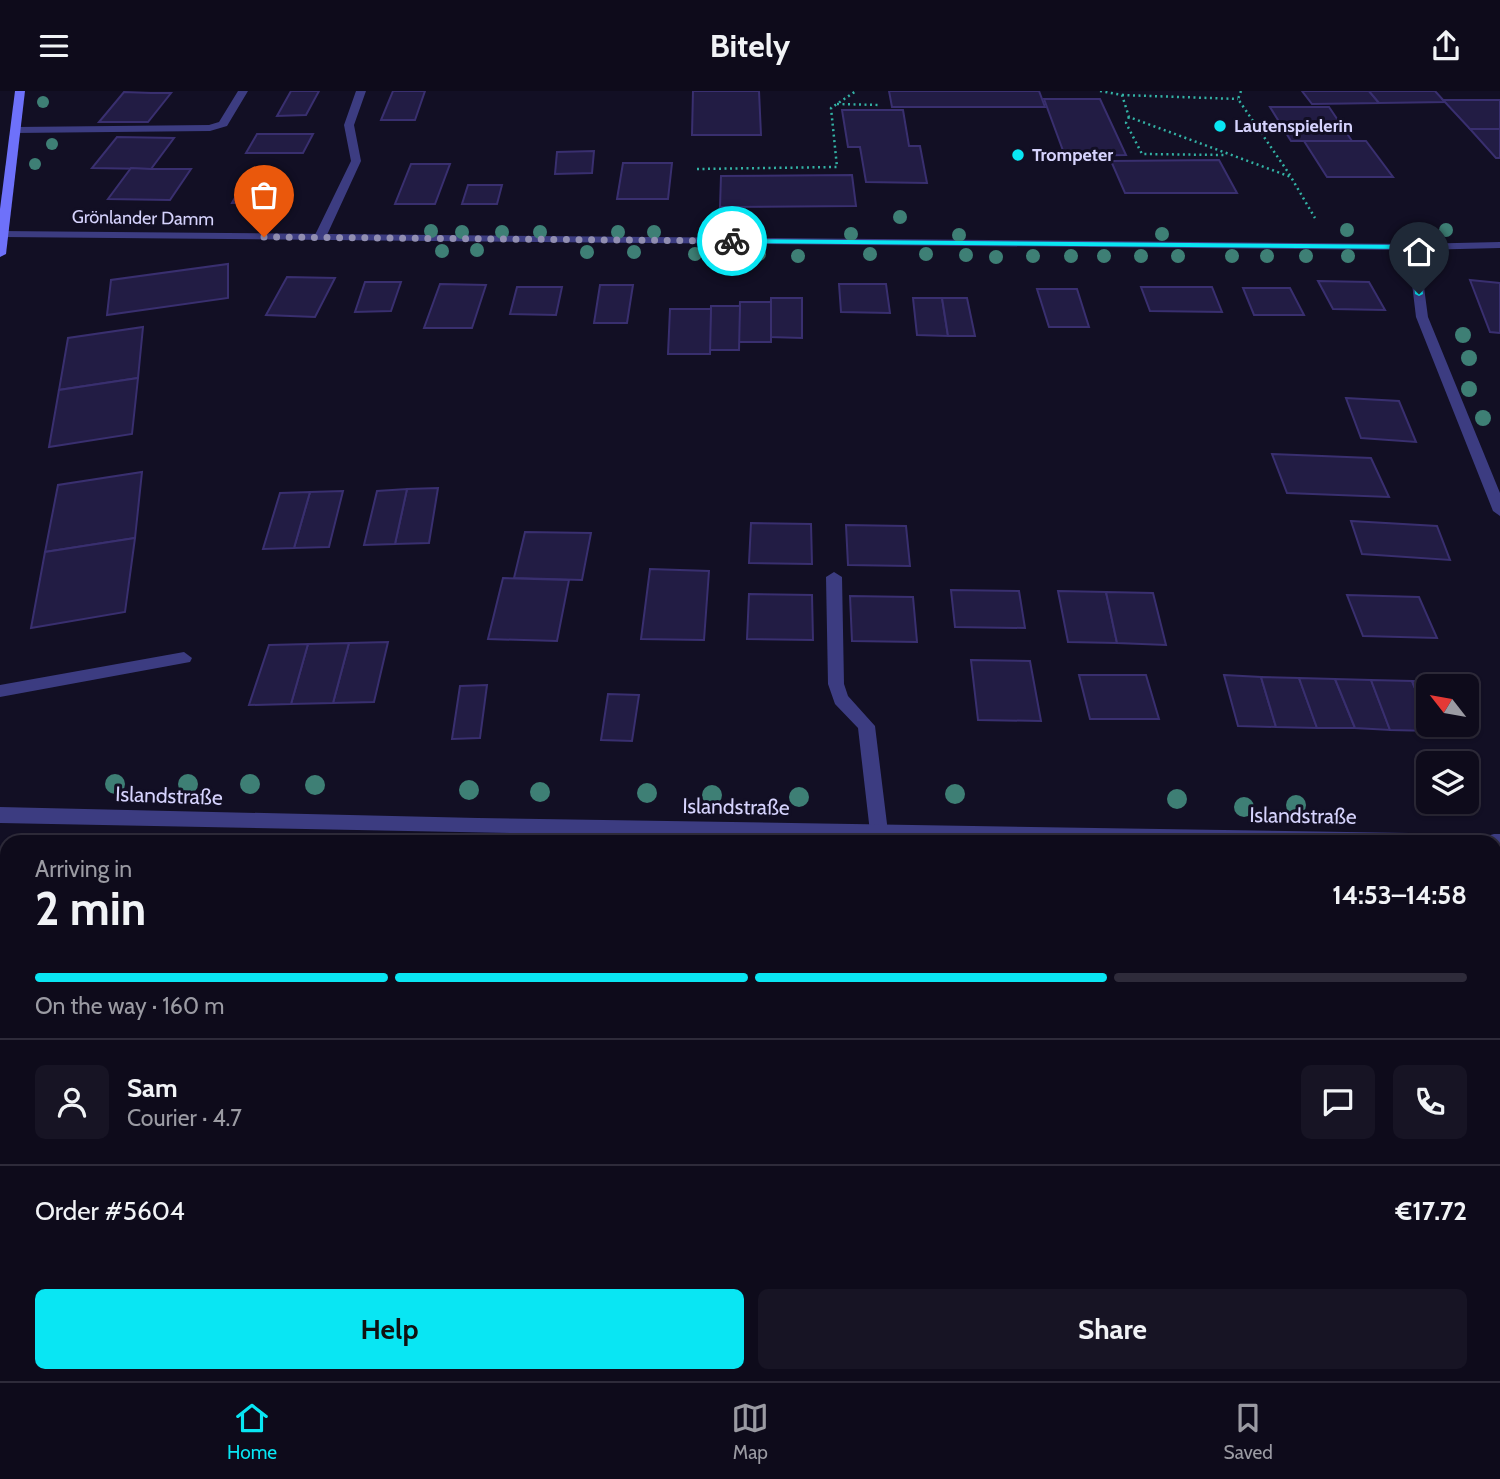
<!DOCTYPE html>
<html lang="en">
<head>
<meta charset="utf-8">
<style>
	:root { --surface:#0e0b1b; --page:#171424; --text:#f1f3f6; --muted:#9b9ba3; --line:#2e2b3a; --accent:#09e6f3 }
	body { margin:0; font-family:Cabin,sans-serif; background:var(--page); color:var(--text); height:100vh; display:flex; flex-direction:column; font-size:26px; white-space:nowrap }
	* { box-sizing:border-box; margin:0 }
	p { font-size:23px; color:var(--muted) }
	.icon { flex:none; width:38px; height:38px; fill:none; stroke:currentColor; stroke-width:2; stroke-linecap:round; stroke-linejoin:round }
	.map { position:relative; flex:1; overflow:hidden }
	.drawer { position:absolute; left:0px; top:744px; width:1502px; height:548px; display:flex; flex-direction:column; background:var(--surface); border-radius:21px 21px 0 0; box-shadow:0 2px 5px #0004,0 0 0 2px var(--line) }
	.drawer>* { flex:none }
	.needle { width:46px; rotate:301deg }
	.tools { position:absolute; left:1416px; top:583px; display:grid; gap:14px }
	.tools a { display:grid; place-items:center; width:63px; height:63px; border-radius:10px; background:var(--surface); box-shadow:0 2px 5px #0004,0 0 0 2px var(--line); font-size:35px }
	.pin { position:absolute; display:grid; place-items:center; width:60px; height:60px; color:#fff; margin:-72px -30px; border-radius:50% 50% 50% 0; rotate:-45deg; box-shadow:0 0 7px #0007 }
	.pin .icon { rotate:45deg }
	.courier { position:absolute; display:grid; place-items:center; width:70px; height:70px; margin:-35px; border:5px solid #09e6f3; border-radius:50%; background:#fff; color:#222; box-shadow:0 2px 9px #0007 }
	.headline em { font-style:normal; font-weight:700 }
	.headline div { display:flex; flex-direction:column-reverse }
	.headline { display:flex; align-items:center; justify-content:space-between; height:119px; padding:0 35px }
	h1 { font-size:46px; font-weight:700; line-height:52px }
	.bar { display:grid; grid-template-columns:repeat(4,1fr); gap:10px 7px; align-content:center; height:84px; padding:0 35px }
	.bar i { height:9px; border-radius:5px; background:var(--line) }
	.bar .active { background:var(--accent) }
	.bar p { grid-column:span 4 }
	.line { display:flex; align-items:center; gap:18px; padding:0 35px; border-top:2px solid var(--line) }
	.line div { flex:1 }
	.round { display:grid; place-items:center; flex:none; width:74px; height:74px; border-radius:10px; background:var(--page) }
	.cta { display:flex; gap:14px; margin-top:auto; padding:14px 35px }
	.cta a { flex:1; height:80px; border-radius:10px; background:var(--accent); color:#111; font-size:28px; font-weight:700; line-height:80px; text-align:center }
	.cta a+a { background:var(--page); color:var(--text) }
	header { display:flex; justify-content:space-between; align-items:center; height:91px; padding:0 35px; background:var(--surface); font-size:32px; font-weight:700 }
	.tabs { display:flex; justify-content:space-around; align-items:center; height:98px; border-top:2px solid var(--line); background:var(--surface); font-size:19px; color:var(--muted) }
	.tabs a { display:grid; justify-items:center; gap:4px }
	.tabs .active { color:var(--accent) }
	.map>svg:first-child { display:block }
	.building { fill:#221c44; stroke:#392f6f; stroke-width:2 }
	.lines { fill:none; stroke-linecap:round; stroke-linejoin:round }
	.path-far1 { stroke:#33b1a4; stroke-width:2.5; stroke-dasharray:2 3.5; stroke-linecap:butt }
	.path { stroke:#33b1a4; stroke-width:5; stroke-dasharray:4.5 7; stroke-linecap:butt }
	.lane { fill:#3c3c81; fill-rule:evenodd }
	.street { fill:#3c3c81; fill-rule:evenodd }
	.secondary { fill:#6e71fa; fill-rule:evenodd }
	.tree { fill:#3e7f75 }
	.route { fill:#09e6f3 }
	.done { stroke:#918eb1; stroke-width:7; stroke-dasharray:0 12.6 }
	.poi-dot { fill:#09e6f3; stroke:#120f24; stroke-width:2.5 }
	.labels { text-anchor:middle; stroke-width:6; stroke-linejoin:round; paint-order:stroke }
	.far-poi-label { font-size:18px; font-weight:bold; fill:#d6d3fd; stroke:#120f24; text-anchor:start }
	.far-street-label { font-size:18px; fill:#d6d3fd; stroke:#120f24 }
	.street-label { font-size:21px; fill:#d6d3fd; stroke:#120f24 }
</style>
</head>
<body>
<header><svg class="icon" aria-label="menu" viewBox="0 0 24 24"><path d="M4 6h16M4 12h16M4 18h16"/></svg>Bitely<svg class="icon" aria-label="share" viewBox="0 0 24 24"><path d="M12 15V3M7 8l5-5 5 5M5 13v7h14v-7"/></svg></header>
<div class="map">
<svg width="1500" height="1290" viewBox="0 0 1500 1290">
	<rect width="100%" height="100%" fill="#120f24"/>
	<g class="building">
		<polygon points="291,0 319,0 306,24 277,25"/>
		<polygon points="393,0 425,0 415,29 381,29"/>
		<polygon points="693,0 759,0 761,44 692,44"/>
		<polygon points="889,0 1039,0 1045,16 892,16"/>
		<polygon points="1302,0 1369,0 1379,12 1312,13"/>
		<polygon points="1369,0 1435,0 1445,11 1379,12"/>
		<polygon points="124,1 151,2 171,2 148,31 99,31"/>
		<polygon points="1044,8 1100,8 1126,64 1065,65"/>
		<polygon points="1443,9 1500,9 1500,38 1470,38"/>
		<polygon points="1270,16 1329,16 1352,50 1291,50"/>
		<polygon points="842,19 903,19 909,55 920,55 927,92 866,91 860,56 848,56"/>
		<polygon points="1470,38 1500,38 1500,67 1496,67"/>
		<polygon points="257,43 313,43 303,62 246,62"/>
		<polygon points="117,46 174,47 151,78 92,77"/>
		<polygon points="1304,50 1366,50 1393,86 1327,86"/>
		<polygon points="594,60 592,82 555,83 557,61"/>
		<polygon points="1219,69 1237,102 1125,102 1111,70"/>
		<polygon points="623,72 672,72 668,108 617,108"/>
		<polygon points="411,73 450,73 435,113 395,113"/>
		<polygon points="131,77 151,78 191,78 170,109 108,108"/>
		<polygon points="852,84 856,115 720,116 721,85"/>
		<polygon points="245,89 288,89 276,111 232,112"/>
		<polygon points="468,94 502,94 497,113 462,113"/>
		<polygon points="228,173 228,207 107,224 111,189"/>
		<polygon points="287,186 335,187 315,226 266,224"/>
		<polygon points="1470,189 1500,192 1500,242 1490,241"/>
		<polygon points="1318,190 1369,191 1385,219 1333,218"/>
		<polygon points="365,191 401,191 391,220 355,221"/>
		<polygon points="440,193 486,194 472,237 424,237"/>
		<polygon points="839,193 886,193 890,222 841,221"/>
		<polygon points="600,194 633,194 627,232 594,232"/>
		<polygon points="517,196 562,196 556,224 510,223"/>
		<polygon points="1141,196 1212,196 1222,221 1150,220"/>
		<polygon points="1243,197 1290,197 1304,224 1254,224"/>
		<polygon points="1037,198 1077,198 1089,236 1049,236"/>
		<polygon points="771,207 802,207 802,247 770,246"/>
		<polygon points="913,207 942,207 948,245 917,244"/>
		<polygon points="942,207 967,207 975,245 948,245"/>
		<polygon points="740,211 771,211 771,251 738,251"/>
		<polygon points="711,215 740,215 739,259 709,259"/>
		<polygon points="670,218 711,218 710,263 668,263"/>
		<polygon points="143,236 138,287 59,299 68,247"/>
		<polygon points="138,287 132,343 49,356 59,299"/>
		<polygon points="1346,307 1399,310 1416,351 1361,347"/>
		<polygon points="1272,363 1371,367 1389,406 1287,402"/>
		<polygon points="142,381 135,447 45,461 58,394"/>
		<polygon points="438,397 429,452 395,453 407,398"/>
		<polygon points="407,398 395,453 364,454 377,400"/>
		<polygon points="343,400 329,456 294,457 310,401"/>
		<polygon points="310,401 294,457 263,458 280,402"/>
		<polygon points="1351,430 1437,435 1450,469 1362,463"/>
		<polygon points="751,432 811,433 812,473 749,472"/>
		<polygon points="846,434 906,435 910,475 848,474"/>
		<polygon points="525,441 591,442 582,489 514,487"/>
		<polygon points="135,447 125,521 31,537 45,461"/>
		<polygon points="650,478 709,480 704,549 641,548"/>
		<polygon points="503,487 569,489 557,550 488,548"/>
		<polygon points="951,499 1019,500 1025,537 955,536"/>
		<polygon points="1058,500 1106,501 1117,552 1068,551"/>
		<polygon points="1106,501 1153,502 1166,554 1117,552"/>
		<polygon points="749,503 812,504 813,549 747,548"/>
		<polygon points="1347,504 1419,506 1437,547 1363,545"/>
		<polygon points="850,505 913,506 917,551 852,550"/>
		<polygon points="388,551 374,611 333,612 349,552"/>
		<polygon points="349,552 333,612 291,613 308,553"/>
		<polygon points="308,553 291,613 249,614 269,554"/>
		<polygon points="971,569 1030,570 1041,630 978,629"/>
		<polygon points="1079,584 1146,584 1159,628 1090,628"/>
		<polygon points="1224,584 1261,586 1276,636 1238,635"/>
		<polygon points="1261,586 1299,587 1317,637 1276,636"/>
		<polygon points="1299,587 1335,588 1355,637 1317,637"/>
		<polygon points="1335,588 1371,589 1390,639 1355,637"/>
		<polygon points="1371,589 1412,590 1433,640 1390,639"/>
		<polygon points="1412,590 1449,591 1452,595 1428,595 1428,629"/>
		<polygon points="487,594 480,647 452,648 460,595"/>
		<polygon points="608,603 639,604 632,650 601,649"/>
		<polygon points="1466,624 1476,642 1433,640 1430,634 1466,634"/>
		<polygon points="1494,827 1500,839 1500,883 1494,883"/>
		<polygon points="7,1151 7,1202 0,1196 0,1159"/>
		<polygon points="1500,1218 1500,1290 1489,1290 1486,1284 1494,1284 1494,1220"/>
		<polygon points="183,1284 275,1284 282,1290 191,1290"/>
		<polygon points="1430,1284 1486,1284 1489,1290 1433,1290"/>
	</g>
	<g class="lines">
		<g class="path-far1">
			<polyline points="1100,0 1122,4 1129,26 1291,86 1315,127"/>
			<polyline points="1241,0 1238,8 1290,84"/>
			<polyline points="1122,4 1238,8"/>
			<polyline points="837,13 881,14"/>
			<polyline points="1129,26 1126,32 1142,63 1225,64"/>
			<polyline points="697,78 837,76 831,17 856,0"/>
		</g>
		<g class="path">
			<polyline points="0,1043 7,1036"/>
			<polyline points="1364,1284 1367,1290"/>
			<polyline points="122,1290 127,1284"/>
			<polyline points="488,1290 491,1284"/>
		</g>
		<g class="lane">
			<polygon points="238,0 248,0 227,35 210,40 16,42 11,39 16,36 209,34 219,31"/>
			<polygon points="356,0 366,0 354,34 361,70 326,146 316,148 314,146 351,70 344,34"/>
			<polygon points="834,481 842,486 844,593 848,605 875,635 888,741 886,747 879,749 872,747 870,741 858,637 835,613 828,593 826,486"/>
			<polygon points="184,561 192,567 190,571 0,606 0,594"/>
		</g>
		<g class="street">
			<polygon points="0,140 1413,153 1500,151 1500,157 1419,159 1428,226 1500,402 1500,425 1493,420 1416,226 1408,159 3,146 0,146"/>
			<polygon points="0,716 478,727 1471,743 1478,745 1480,751 967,751 0,732"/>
			<polygon points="1494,743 1500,743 1500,759 1494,759 1494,751 1485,751 1487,745"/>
		</g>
		<polygon class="secondary" points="15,0 25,0 6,163 0,166 0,118"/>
	</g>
	<g class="tree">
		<circle cx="43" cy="11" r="6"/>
		<circle cx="52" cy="53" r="6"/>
		<circle cx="35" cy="73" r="6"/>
		<circle cx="900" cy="126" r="7"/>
		<circle cx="1347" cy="139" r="7"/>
		<circle cx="1446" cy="139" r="7"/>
		<circle cx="431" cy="140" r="7"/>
		<circle cx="462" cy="141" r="7"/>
		<circle cx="502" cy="141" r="7"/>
		<circle cx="540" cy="141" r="7"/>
		<circle cx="618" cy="141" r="7"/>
		<circle cx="654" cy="141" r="7"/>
		<circle cx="733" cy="142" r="7"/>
		<circle cx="851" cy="143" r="7"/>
		<circle cx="1162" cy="143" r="7"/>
		<circle cx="959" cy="144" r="7"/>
		<circle cx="477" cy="159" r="7"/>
		<circle cx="442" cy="160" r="7"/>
		<circle cx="587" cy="161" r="7"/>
		<circle cx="634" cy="161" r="7"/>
		<circle cx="695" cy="163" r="7"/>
		<circle cx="759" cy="163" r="7"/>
		<circle cx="870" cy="163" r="7"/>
		<circle cx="926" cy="163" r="7"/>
		<circle cx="966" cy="164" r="7"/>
		<circle cx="798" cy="165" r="7"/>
		<circle cx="1033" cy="165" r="7"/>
		<circle cx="1071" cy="165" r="7"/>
		<circle cx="1104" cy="165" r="7"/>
		<circle cx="1141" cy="165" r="7"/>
		<circle cx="1178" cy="165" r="7"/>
		<circle cx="1232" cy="165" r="7"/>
		<circle cx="1267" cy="165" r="7"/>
		<circle cx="1306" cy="165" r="7"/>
		<circle cx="1348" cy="165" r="7"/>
		<circle cx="996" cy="166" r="7"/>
		<circle cx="1463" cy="244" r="8"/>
		<circle cx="1469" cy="267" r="8"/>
		<circle cx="1469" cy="298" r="8"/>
		<circle cx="1483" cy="327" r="8"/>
		<circle cx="115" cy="693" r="10"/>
		<circle cx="188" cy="693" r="10"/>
		<circle cx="250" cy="693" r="10"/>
		<circle cx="315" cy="694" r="10"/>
		<circle cx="469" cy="699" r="10"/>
		<circle cx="540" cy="701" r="10"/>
		<circle cx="647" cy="702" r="10"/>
		<circle cx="955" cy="703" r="10"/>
		<circle cx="712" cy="704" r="10"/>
		<circle cx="799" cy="706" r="10"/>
		<circle cx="1177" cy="708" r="10"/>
		<circle cx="1296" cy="714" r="10"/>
		<circle cx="1244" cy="716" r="10"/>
	</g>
	<polygon class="route" points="729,148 1413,154 1417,156 1423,203 1419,205 1415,203 1410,158 732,152"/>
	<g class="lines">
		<polyline class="done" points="264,146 732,150"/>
	</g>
	<g class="poi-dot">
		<circle cx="1220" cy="35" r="7"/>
		<circle cx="1018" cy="64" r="7"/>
	</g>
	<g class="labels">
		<g class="far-poi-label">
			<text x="1234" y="41">Lautenspielerin</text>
			<text x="1032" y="70">Trompeter</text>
		</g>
		<g class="far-street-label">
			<text transform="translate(143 127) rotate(1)" y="6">Grönlander Damm</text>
		</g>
		<g class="street-label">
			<text transform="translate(169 705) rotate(2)" y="7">Islandstraße</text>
			<text transform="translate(736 716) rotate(1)" y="7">Islandstraße</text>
			<text transform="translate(1303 725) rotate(1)" y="7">Islandstraße</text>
		</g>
	</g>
</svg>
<div class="tools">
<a><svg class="needle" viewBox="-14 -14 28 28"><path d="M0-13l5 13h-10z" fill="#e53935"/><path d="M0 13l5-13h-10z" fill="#9b9ba3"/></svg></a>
<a><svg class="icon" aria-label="layers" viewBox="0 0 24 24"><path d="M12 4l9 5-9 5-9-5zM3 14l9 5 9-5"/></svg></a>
</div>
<div class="pin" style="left:264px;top:146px;background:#ea580c"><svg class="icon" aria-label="bag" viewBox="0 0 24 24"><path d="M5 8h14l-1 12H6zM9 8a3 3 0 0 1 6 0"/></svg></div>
<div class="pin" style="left:1419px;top:203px;background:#1f2937"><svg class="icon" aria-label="home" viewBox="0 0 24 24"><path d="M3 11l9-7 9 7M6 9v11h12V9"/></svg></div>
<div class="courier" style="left:732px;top:150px"><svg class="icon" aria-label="bike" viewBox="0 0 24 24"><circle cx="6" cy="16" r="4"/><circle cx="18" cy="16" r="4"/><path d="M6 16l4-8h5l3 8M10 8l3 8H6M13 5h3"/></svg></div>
<section class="drawer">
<div class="headline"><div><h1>2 min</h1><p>Arriving in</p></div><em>14:53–14:58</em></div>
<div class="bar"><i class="active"></i><i class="active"></i><i class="active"></i><i></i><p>On the way · 160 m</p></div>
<div class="line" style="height:126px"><a class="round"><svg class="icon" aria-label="person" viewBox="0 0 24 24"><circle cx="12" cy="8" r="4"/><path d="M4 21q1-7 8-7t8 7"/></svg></a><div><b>Sam</b><p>Courier · 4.7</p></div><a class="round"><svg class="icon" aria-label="chat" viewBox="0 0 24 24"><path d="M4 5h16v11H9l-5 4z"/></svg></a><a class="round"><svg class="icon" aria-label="phone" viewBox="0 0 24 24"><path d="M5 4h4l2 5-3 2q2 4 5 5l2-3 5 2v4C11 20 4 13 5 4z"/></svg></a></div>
<div class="line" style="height:91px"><div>Order #5604</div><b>€17.72</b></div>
<div class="cta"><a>Help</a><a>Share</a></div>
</section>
</div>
<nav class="tabs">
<a class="active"><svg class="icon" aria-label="home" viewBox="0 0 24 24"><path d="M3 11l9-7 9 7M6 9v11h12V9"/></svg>Home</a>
<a><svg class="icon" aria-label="map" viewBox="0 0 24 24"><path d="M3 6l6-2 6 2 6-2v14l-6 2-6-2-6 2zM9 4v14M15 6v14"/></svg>Map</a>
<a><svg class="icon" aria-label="saved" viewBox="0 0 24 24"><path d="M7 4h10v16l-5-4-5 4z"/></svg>Saved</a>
</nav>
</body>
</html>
